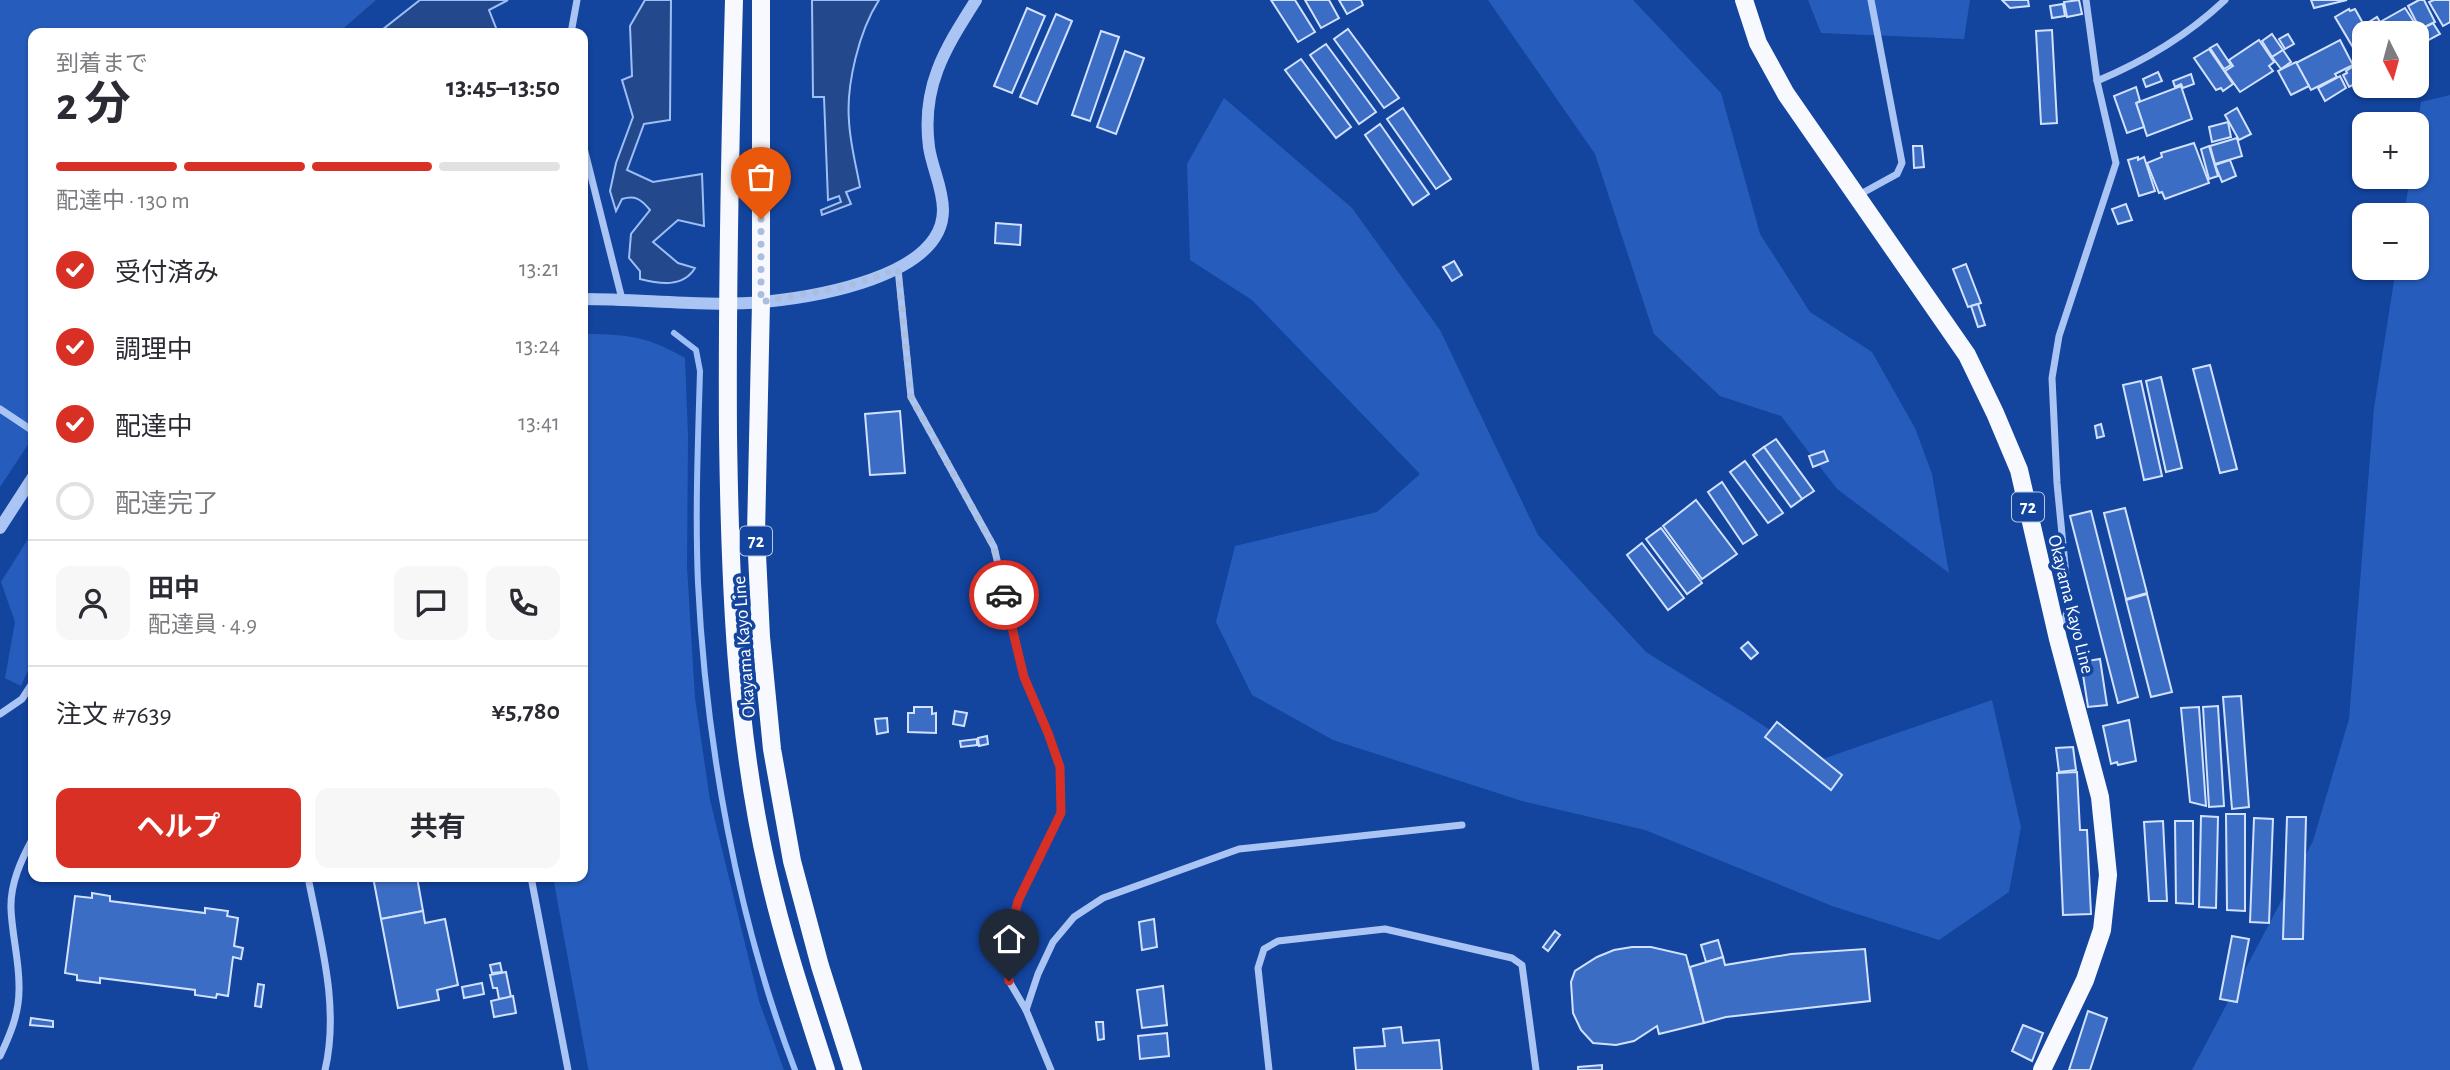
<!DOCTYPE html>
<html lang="ja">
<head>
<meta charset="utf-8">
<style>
	:root { --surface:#fff; --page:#f7f7f7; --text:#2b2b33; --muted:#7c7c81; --line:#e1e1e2; --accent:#d93025 }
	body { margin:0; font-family:"Alegreya Sans","Noto Sans JP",sans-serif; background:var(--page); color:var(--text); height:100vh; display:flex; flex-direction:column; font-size:26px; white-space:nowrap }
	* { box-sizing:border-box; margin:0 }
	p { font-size:23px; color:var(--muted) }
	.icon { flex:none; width:38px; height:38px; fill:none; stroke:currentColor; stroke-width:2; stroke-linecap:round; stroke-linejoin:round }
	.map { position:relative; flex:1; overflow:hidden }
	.side { position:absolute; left:28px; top:28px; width:560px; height:854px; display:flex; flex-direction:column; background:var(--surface); border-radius:14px; box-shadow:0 2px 5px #0004 }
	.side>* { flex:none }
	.needle { width:46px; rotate:174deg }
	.tools { position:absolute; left:2352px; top:21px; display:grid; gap:14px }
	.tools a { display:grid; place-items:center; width:77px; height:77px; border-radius:14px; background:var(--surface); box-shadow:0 2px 5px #0004; font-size:35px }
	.pin { position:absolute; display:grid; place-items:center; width:60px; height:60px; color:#fff; margin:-72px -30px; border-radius:50% 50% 50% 0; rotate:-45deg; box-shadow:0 0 7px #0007 }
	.pin .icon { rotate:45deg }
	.courier { position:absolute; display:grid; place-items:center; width:70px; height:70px; margin:-35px; border:5px solid #d93025; border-radius:50%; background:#fff; color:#222; box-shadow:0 2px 9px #0007 }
	.head em { font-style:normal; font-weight:700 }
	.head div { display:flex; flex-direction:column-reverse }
	.head { display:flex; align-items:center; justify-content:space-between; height:119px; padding:0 28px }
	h1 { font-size:46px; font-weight:700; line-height:52px }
	.bar { display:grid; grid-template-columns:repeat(4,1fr); gap:10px 7px; align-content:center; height:84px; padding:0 28px }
	.bar i { height:9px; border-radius:5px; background:var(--line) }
	.bar .current { background:var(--accent) }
	.bar p { grid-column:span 4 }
	.line { display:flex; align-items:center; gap:18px; padding:0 28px; border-top:2px solid var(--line) }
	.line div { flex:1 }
	.round { display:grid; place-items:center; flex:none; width:74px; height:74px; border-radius:14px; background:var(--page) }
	ol { padding:0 28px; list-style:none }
	li { display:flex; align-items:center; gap:21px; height:77px }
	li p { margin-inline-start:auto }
	li .icon { padding:7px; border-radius:50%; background:var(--accent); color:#fff; stroke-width:4 }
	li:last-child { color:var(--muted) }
	li i { width:38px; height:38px; border:4px solid var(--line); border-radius:50% }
	.cta { display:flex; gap:14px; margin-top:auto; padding:14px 28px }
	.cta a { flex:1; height:80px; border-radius:14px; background:var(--accent); color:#fff; font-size:28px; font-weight:700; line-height:80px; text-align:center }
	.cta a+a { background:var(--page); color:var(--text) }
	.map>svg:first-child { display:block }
	.green { fill:#265dbc }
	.water { fill:#24488c; stroke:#9cbff7; stroke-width:2 }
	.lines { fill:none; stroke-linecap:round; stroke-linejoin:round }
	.stream { stroke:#9cbff7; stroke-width:6 }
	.building { fill:#3c6dc5; stroke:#d2e2fe; stroke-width:2 }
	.minor { stroke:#aac5f4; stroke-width:7 }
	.tertiary { stroke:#aac5f4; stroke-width:12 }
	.primary { stroke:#f7f9ff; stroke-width:18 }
	.done { stroke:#acbedd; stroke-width:7; stroke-dasharray:0 12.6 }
	.route { stroke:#d93025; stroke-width:9 }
	.labels { text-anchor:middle; stroke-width:7; stroke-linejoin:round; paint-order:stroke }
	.shield { fill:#13449e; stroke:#b8c7e2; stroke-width:2 }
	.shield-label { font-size:18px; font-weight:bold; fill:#fff }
	.street-label { font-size:19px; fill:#fff; stroke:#13449e }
</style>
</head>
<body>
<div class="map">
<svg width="2450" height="1070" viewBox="0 0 2450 1070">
	<rect width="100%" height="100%" fill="#13449e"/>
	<g class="green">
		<polygon points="0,0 376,0 338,33 33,33 33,437 0,487"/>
		<polygon points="1488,0 1633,0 1721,93 1760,234 1810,312 1872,352 1915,428 1932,474 1949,573 1837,489 1781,416 1720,396 1654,334 1595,154"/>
		<polygon points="1808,0 1970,0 1964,39 1821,33"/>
		<polygon points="2450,95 2450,1070 2192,1070 2313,841 2349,719 2374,408 2396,268 2417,268 2417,215 2404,215 2410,177 2417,177 2417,131 2421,102"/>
		<polygon points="1224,98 1352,208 1440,330 1538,535 1646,652 1746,714 1817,761 1992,700 2021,827 2009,892 1939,940 1832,906 1645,830 1522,801 1333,740 1252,695 1216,622 1235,546 1377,512 1420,474 1252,300 1190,260 1187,164"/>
		<path d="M 583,334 C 626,334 647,336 685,358 L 688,436 L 687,567 L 695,698 L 710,800 L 759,1001 L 784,1070 L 589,1070 L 588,1068 L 553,877 L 583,877 Z"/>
		<polygon points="33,531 33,659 21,686 5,678 15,622 1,582"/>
	</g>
	<g class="water">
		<polygon points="420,0 508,0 489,10 498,33 378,33"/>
		<path d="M 645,0 L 671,0 L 670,120 L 644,124 L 627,170 L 653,182 L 702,174 L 704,226 L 678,220 L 653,242 L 678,263 L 695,268 C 683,288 659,284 640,279 L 640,271 L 629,258 L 631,234 L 650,210 C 641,199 635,195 622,199 L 616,211 L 610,191 L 616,163 L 633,117 L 622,80 L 632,76 L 630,26 Z"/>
		<path d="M 812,0 L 879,0 C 859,31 846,85 849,121 C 850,143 856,165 860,187 L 846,192 L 851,204 L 822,215 L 821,210 L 841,202 L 839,196 L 828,200 L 824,97 L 813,97 Z"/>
	</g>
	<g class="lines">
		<path class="stream" d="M 674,333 L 696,350 L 700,371 C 698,441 695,512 698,583 C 706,744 737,919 795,1070"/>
	</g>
	<g class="building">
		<polygon points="1271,0 1295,0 1315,32 1298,42"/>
		<polygon points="1305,0 1329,0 1339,18 1321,28"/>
		<polygon points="1339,0 1361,0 1363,5 1347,14"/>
		<polygon points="2002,0 2028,0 2029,6 2010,8"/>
		<polygon points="2079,0 2082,14 2067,17 2064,2"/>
		<polygon points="2311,0 2347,0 2314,8"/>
		<polygon points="2419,0 2424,0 2435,22 2420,29 2408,6"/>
		<polygon points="2434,0 2450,0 2450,22 2443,26 2429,2"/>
		<polygon points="2063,4 2065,16 2052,18 2050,6"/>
		<polygon points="1027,8 1045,16 1012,93 994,86"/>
		<polygon points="2405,8 2418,28 2415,29 2420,37 2417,39 2417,33 2364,33 2364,66 2335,17 2349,9 2350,11 2355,9 2364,25 2377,17 2380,22"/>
		<polygon points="1056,14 1072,21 1037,104 1020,97"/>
		<polygon points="2433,23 2440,34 2425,42 2418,31"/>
		<polygon points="1348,29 1399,98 1384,108 1334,39"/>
		<polygon points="2052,30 2057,123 2041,124 2036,31"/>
		<polygon points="1101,31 1119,37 1090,121 1072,115"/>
		<polygon points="2272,34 2283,50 2272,57 2262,41"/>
		<polygon points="2288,34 2294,44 2285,49 2279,39"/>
		<polygon points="2259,40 2274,62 2269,66 2273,71 2240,92 2225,71 2233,66 2229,60"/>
		<polygon points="2340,40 2353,65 2335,74 2337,77 2311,90 2296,63"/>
		<polygon points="1326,44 1376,112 1359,124 1310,55"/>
		<polygon points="2217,44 2231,65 2224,69 2210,48"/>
		<polygon points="2209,49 2233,84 2223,91 2221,88 2216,90 2194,58"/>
		<polygon points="2283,50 2291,62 2281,69 2272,57"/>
		<polygon points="1125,51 1144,58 1116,134 1097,127"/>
		<polygon points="1301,59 1351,127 1336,138 1285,70"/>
		<polygon points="2296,62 2309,86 2291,95 2278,71"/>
		<polygon points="2357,64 2364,79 2349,87 2343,75 2347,73 2346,71"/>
		<polygon points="2158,72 2162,81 2146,87 2143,79"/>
		<polygon points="2191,74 2194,84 2183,88 2181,84 2175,87 2173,81"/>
		<polygon points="2340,76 2346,88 2325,101 2318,88"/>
		<polygon points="2181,86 2192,119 2147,136 2136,103"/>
		<polygon points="2136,87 2140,101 2136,103 2144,127 2127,133 2114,96"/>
		<polygon points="1403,108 1451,179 1436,189 1387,119"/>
		<polygon points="2237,108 2251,134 2239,140 2225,115"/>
		<polygon points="2228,122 2231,137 2212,142 2209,127"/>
		<polygon points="1380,124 1429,194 1413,205 1365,135"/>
		<polygon points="2237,138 2242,156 2215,164 2210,146"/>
		<polygon points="2194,143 2209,183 2165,199 2162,192 2159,193 2147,163 2162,157 2161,153"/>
		<polygon points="1913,146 1922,146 1924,167 1914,168"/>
		<polygon points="2209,146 2218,176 2209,179 2201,149"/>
		<polygon points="2138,157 2138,160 2144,157 2155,191 2139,196 2128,160"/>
		<polygon points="2230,160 2236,176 2222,182 2215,165"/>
		<polygon points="2126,204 2132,220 2118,224 2112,209"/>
		<polygon points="996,223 1021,225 1020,245 995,243"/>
		<polygon points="1454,261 1462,275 1452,281 1443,267"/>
		<polygon points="1966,264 1981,303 1968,307 1953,269"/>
		<polygon points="1978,304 1985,325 1978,327 1971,306"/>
		<polygon points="2210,365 2237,469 2220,473 2193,369"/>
		<polygon points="2161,377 2182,468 2166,472 2146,381"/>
		<polygon points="2141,381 2162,476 2144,480 2123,385"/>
		<polygon points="900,411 905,473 870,475 865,414"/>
		<polygon points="2101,424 2104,436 2097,438 2095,426"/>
		<polygon points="1776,439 1814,491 1802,499 1764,447"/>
		<polygon points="1764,447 1802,499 1791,507 1753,455"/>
		<polygon points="1824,451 1828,461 1813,467 1809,456"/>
		<polygon points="1745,461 1783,513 1768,523 1730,472"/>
		<polygon points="1722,482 1757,535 1743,544 1708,492"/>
		<polygon points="1696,500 1737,554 1702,579 1663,526"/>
		<polygon points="2125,508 2147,593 2126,599 2104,513"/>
		<polygon points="2091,511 2138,697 2118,703 2070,516"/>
		<polygon points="1661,528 1702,583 1687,594 1646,539"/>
		<polygon points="1642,543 1684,598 1668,610 1627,555"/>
		<polygon points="2147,594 2172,692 2151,697 2126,600"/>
		<polygon points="1748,642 1758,653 1751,659 1741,648"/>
		<polygon points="2100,659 2107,705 2088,707 2081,662"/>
		<polygon points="2241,696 2249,807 2232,809 2223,697"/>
		<polygon points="2218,706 2224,806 2209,807 2203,707"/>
		<polygon points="914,707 932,707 932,714 936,713 936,733 908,732 908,713 914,713"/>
		<polygon points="2199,707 2206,806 2190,802 2181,708"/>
		<polygon points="955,711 967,713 964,726 953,724"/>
		<polygon points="887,718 888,732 877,734 875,719"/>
		<polygon points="2129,720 2136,761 2118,765 2117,762 2111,764 2103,726"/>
		<polygon points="1777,722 1842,775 1831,790 1765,737"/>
		<polygon points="987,736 988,744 979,746 978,738"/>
		<polygon points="977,739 977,745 961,747 960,741"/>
		<polygon points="2073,747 2076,770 2059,772 2056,748"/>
		<polygon points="2077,772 2080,830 2087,830 2091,914 2063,915 2057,773"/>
		<polygon points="2226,814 2245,814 2245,911 2227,910"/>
		<polygon points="2201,816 2218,817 2216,908 2199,907"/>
		<polygon points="2287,817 2306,817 2303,939 2283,939"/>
		<polygon points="2254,818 2273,819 2269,923 2250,922"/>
		<polygon points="2163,821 2167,901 2149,901 2144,822"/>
		<polygon points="2175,821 2193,821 2193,904 2176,903"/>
		<polygon points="373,877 417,877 423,911 381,919"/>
		<polygon points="92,893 110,896 110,901 205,913 205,908 228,911 227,916 238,918 234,946 243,948 241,959 233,957 228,996 217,994 216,998 195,995 195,990 100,978 100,983 77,980 77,975 65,973 75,896 92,898"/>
		<polygon points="423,911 425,923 445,919 458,985 437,990 439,1000 398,1008 381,919"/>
		<polygon points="1154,919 1157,947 1142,950 1139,922"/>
		<polygon points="1555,931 1560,935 1548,951 1543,947"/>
		<polygon points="2232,936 2249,939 2237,1002 2220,999"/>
		<polygon points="1718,940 1723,957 1706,962 1701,945"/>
		<polygon points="1632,947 1651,947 1686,955 1704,1023 1659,1034 1657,1026 1634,1041 1616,1045 1593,1043 1581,1030 1573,1013 1571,982 1575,971 1597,957 1614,950"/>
		<polygon points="1865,949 1870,1001 1726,1017 1704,1023 1690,967 1723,957 1725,965 1791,954"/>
		<polygon points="500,963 502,972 492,973 490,965"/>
		<polygon points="506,972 511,997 499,999 497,988 493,988 490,975"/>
		<polygon points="482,983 484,994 464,998 462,987"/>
		<polygon points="258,984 264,985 261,1007 255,1006"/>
		<polygon points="1163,986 1167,1025 1142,1028 1137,990"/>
		<polygon points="513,996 516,1013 494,1017 491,1001"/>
		<polygon points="2088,1011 2107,1018 2090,1070 2069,1070"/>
		<polygon points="31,1018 53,1021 53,1027 30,1025"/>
		<polygon points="1096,1022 1103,1022 1104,1039 1098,1040"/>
		<polygon points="2023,1025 2043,1033 2032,1061 2012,1051"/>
		<polygon points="1401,1027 1403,1043 1439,1040 1442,1070 1356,1070 1354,1048 1385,1046 1383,1029"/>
		<polygon points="1167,1033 1169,1056 1140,1059 1138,1036"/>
		<polygon points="1602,1065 1602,1070 1578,1070 1578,1067"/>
	</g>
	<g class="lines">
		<g class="minor">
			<polyline points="571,33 577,0"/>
			<path d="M 2097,81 C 2145,61 2187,36 2225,0"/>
			<polyline points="583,144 622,299"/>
			<polyline points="1857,196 1897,174 1902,163 1871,0"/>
			<polyline points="898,269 911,397 994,547 1024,677 1048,733 1060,767 1061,813 1018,901 1007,945 1009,981 1026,1010 1051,1070"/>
			<polyline points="0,409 33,431"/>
			<polyline points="2061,632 2069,606 2057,483 2052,378 2059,336 2116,163 2097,81 2086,0"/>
			<polyline points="0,714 22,699 33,682"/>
			<path d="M 308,877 C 320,940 340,1006 325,1070"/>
			<polyline points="531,877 568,1070"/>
			<polyline points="1026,1010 1038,974 1053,942 1074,917 1103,898 1239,849 1462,825"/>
			<path d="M 0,1056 C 10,1035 19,1014 19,990 C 20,963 12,936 11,909 C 10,884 21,860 33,838"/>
			<polyline points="1269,1070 1258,968 1264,949 1278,941 1385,929 1512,958 1522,965 1536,1070"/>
		</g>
		<g class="tertiary">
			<path d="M 583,299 C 643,299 704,307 763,302 C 814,297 943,277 943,210 C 943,188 932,168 929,147 C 921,86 945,49 976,0"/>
			<polyline points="0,528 33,477"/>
		</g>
		<g class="primary">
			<path d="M 734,0 C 730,145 727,290 728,435 C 730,580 735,729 768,872 C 783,939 805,1005 826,1070"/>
			<polyline points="761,0 761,302 756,534 761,637 772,749 792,861 820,966 853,1070"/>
			<polyline points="1744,0 1758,43 1786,94 1967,355 1995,413 2019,470 2058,639 2100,797 2108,875 2102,930 2085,980 2042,1070"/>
		</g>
	</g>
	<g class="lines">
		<polyline class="done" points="761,219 761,302 845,287 898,269 911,397 994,547 1004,595"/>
		<polyline class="route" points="1004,595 1024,677 1048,733 1060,767 1061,813 1018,901 1007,945 1009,981"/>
	</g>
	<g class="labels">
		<g class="shield">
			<rect x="2012" y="492.5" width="32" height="29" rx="5"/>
			<rect x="740" y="526.5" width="32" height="29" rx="5"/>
		</g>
		<g class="shield-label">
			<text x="2028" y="513">72</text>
			<text x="756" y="547">72</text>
		</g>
		<g class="street-label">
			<text transform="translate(2072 604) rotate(76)" y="7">Okayama Kayo Line</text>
			<text transform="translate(743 647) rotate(-94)" y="7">Okayama Kayo Line</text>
		</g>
	</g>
</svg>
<div class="tools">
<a><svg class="needle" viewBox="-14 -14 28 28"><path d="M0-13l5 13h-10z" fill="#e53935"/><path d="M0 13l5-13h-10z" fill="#7c7c81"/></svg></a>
<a>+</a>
<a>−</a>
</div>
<div class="pin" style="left:761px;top:219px;background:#ea580c"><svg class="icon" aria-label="bag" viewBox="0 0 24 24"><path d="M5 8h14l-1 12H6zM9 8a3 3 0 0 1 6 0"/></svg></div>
<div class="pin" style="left:1009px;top:981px;background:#1f2937"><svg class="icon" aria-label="home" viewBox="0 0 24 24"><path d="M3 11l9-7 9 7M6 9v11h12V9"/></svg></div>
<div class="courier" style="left:1004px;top:595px"><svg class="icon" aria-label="car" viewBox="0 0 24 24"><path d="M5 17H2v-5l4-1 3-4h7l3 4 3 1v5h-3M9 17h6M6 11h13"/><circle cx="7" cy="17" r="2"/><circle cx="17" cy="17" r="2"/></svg></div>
<section class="side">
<div class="head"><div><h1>2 分</h1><p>到着まで</p></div><em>13:45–13:50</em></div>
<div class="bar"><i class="current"></i><i class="current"></i><i class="current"></i><i></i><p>配達中 · 130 m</p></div>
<ol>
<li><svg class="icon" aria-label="check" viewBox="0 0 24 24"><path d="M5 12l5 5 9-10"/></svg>受付済み<p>13:21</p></li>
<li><svg class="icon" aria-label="check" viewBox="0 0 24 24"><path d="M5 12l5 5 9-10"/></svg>調理中<p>13:24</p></li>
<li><svg class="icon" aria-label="check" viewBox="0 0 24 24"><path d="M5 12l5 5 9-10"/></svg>配達中<p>13:41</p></li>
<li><i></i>配達完了</li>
</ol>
<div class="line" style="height:126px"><a class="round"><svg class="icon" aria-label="person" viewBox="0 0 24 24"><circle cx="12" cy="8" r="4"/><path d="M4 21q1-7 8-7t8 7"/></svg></a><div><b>田中</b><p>配達員 · 4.9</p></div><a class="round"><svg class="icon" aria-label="chat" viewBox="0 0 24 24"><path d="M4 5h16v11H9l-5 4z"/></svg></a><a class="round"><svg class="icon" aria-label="phone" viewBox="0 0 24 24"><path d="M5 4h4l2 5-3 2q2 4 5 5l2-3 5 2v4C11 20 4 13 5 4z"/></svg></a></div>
<div class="line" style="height:91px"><div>注文 #7639</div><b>¥5,780</b></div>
<div class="cta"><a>ヘルプ</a><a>共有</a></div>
</section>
</div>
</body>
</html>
